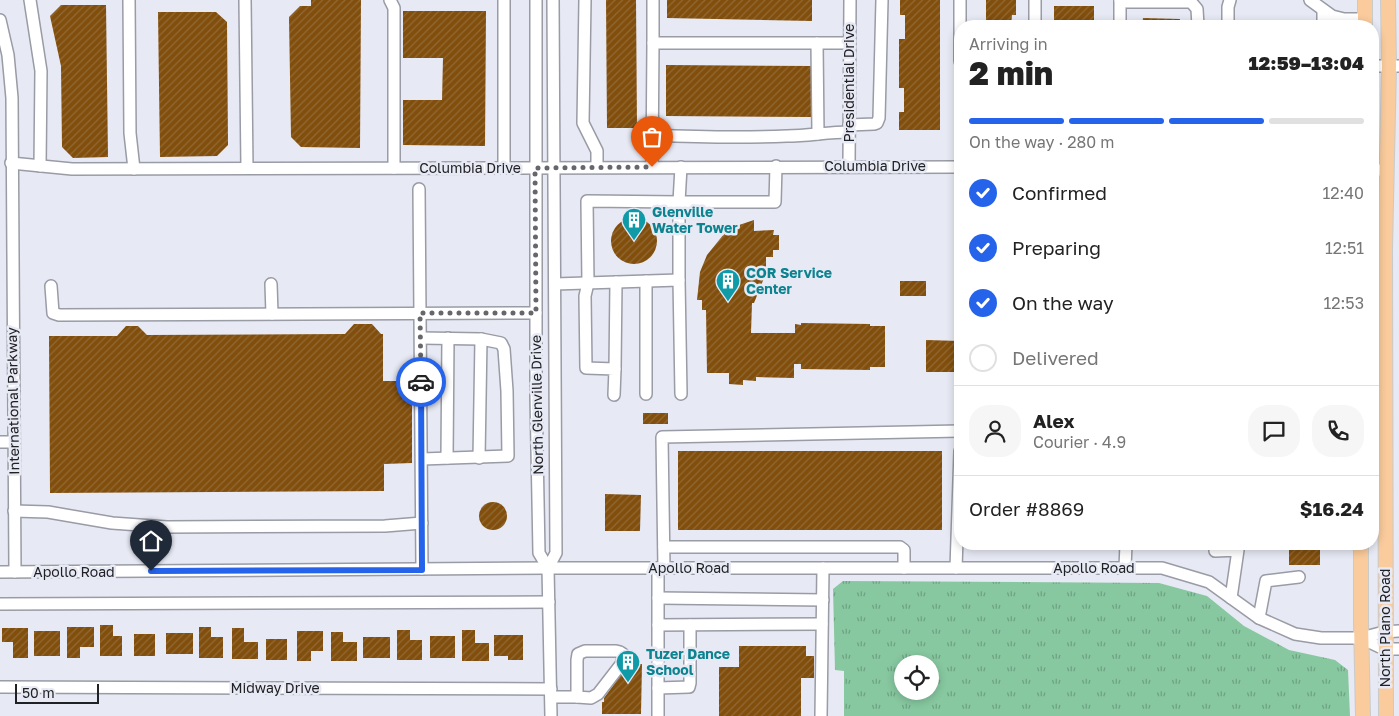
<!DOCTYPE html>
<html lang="en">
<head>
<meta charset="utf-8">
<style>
	:root { --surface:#fff; --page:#f6f6f6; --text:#222; --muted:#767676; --line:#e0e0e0; --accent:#2563eb }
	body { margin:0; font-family:"Golos Text",sans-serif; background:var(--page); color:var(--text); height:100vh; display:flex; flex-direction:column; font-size:19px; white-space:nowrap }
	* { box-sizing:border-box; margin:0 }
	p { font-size:16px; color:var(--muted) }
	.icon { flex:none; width:28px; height:28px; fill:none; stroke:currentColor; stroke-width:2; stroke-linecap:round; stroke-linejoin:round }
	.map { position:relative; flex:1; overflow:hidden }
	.details { position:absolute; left:954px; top:20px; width:425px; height:530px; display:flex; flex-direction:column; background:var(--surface); border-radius:20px; box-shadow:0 2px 8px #0003 }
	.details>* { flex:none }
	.tools { position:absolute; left:894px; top:655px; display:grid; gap:10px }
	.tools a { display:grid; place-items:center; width:45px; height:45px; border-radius:50%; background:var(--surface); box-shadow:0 2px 8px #0003; font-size:25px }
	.scale { position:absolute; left:15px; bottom:12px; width:84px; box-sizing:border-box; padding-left:5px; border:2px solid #202124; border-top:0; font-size:14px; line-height:18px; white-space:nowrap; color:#202124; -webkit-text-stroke:4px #e7e9f4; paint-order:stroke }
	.pin { position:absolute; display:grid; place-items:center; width:42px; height:42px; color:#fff; margin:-51px -21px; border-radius:50% 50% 50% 0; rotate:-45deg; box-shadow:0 0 5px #0007 }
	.pin .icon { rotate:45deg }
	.courier { position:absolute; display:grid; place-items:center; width:50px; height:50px; margin:-25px; border:4px solid #2563eb; border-radius:50%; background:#fff; color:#222; box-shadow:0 1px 6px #0007 }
	.overview em { font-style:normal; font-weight:800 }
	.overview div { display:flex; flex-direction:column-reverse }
	.overview { display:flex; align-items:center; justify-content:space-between; height:85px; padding:0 15px }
	h1 { font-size:32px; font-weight:800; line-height:38px }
	.bar { display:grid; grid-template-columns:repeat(4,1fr); gap:8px 5px; align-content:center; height:60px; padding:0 15px }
	.bar i { height:6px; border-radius:4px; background:var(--line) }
	.bar .active { background:var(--accent) }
	.bar p { grid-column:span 4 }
	.line { display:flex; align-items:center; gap:12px; padding:0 15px; border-top:1px solid var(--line) }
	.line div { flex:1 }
	.round { display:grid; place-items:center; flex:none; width:52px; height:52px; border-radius:20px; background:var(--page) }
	ol { padding:0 15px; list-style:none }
	li { display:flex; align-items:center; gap:15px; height:55px }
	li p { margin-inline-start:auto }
	li .icon { padding:5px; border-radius:50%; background:var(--accent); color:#fff; stroke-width:4 }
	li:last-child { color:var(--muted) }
	li i { width:28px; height:28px; border:2px solid var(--line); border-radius:50% }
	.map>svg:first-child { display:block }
	.grass { fill:url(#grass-tufts); fill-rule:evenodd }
	.building { fill:url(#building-hatch) }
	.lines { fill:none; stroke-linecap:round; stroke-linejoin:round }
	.minor-casing { stroke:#999ba5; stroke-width:14 }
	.major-casing { stroke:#c9caca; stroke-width:16 }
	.minor { stroke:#fff; stroke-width:11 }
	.major { stroke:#facb9c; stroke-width:14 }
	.done { stroke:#66676d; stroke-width:5; stroke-dasharray:0 9 }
	.route { stroke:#2563eb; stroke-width:6 }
	.labels { text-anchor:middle; stroke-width:5; stroke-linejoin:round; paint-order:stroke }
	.street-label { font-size:14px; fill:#202124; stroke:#e7e9f4 }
	.culture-label { font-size:14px; font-weight:bold; fill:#0d838f; stroke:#e7e9f4; text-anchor:start }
</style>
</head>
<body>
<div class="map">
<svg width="1399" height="716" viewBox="0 0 1399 716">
	<defs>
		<pattern id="grass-tufts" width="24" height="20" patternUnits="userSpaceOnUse" patternTransform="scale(1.25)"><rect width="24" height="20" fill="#87c8a0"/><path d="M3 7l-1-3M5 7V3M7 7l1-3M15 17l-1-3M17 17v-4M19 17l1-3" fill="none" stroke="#6ea282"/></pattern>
		<pattern id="building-hatch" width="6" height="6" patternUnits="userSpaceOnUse" patternTransform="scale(1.25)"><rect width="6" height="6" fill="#824e0b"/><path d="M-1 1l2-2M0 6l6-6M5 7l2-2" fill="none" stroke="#906a38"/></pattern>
	</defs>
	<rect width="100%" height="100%" fill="#e7e9f4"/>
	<path class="grass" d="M 843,581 L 1159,583 L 1207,596 L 1244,626 L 1289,650 L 1335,660 L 1348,670 L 1350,716 L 844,716 L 844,671 L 835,670 L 833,589 ZM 902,664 L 930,664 L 930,691 L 902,691 Z"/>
	<g class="building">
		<polygon points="311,0 361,0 360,148 301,147 291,137 289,17 300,6 311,6"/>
		<polygon points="606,0 636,0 637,128 607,128"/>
		<polygon points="667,0 812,0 812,21 667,18"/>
		<polygon points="900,0 940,0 940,130 899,130 899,112 904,112 904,88 899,88 899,39 905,39 905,15 900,15"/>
		<polygon points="986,0 1016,0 1016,15 1012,15 1011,26 986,26"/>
		<polygon points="61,5 106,5 108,157 73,158 62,147 61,66 50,16"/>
		<polygon points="1054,6 1094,6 1094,26 1059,26 1059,25 1054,25"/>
		<polygon points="403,11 486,11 485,146 403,145 403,100 442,100 443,58 403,58"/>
		<polygon points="158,12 216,12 227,22 228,145 217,156 160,157"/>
		<polygon points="1143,18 1180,19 1180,26 1142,26"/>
		<polygon points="666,65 812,66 811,117 666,116"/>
		<circle cx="634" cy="241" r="23"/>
		<polygon points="754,220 754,231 774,230 773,235 779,235 779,250 773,250 773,257 766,257 766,273 754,303 752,303 751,333 795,333 795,324 801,325 801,323 870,324 870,326 885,326 885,367 870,367 870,370 801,369 801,364 794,364 794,378 756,377 756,381 743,380 743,385 729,384 729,373 707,373 706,310 702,310 702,300 697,300 700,272 707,255 724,234 739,225"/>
		<rect x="900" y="281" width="26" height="15"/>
		<polygon points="354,324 372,324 381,334 383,334 383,381 412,381 412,463 384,464 384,491 50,493 49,336 117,336 126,326 138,326 147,335 345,334"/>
		<polygon points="926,340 960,341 960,372 926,372"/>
		<rect x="643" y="413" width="25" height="11"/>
		<rect x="678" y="451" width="264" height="79"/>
		<polygon points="605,494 641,495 640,531 605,531"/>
		<circle cx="493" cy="516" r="14"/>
		<rect x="1289" y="544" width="31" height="21"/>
		<polygon points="100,625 113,625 113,636 122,636 122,656 100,656"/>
		<polygon points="67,627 94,627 94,647 80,647 80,658 67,658"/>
		<polygon points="199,627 211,627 211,637 223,637 223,658 199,658"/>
		<polygon points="2,628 28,628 28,658 13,658 13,642 2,642"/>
		<polygon points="232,628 244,628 244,642 258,642 258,659 232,659"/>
		<polygon points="397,630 410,630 410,640 422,640 422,660 397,660"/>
		<polygon points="462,630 475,630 475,643 489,643 489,661 462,661"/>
		<rect x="34" y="631" width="26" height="25"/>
		<polygon points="297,631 323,631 323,651 311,651 311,661 297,661"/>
		<polygon points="331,632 343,632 343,642 357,642 357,661 331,661"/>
		<rect x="166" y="633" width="27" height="21"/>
		<rect x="134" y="634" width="21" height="22"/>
		<polygon points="494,635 523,635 523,660 508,660 508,656 494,656"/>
		<rect x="430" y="636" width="25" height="22"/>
		<rect x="363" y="637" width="27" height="21"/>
		<rect x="266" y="639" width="21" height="21"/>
		<polygon points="739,646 806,646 806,656 814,656 814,678 801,678 801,716 719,716 719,667 739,667"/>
		<polygon points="628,664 642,664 641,714 602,714 602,702 604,702 604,698 626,668 629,669"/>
	</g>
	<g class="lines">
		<defs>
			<g id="minor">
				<polyline points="30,0 41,71 40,166"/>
				<polyline points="129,0 130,133 134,169"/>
				<polyline points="245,0 247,168"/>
				<polyline points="390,0 394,8 394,168"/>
				<polyline points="504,0 504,168"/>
				<polyline points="536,0 536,396 539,553 548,568"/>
				<polyline points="585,0 583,123 597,151 597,167"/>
				<polyline points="653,0 653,43"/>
				<polyline points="1120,0 1127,2 1191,2 1197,9 1198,26"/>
				<polyline points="1310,0 1332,16 1344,19 1365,19"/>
				<polyline points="1323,10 1323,26"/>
				<polyline points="0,20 8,55 12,98 15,572"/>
				<polyline points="1035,26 1035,0"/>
				<polyline points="1120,26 1120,1"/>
				<polyline points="1228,26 1228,7 1230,0"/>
				<polyline points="817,43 818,134"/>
				<polyline points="960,61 960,0"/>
				<polyline points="1372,66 1399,66"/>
				<polyline points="849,125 874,124 877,123 879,118 882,0"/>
				<path d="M 653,135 C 697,137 743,138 787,136 C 808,136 828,132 849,132"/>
				<polyline points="11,163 72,169 960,167"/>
				<polyline points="849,166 850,0"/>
				<polyline points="652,167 653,43 849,43"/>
				<polyline points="1372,170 1387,170"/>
				<polyline points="419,189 422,569"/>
				<polyline points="679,280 679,202 775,202 776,166"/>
				<polyline points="646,281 646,394"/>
				<polyline points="271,284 272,314"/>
				<polyline points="555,284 679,280 681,394"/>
				<polyline points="51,286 53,313 59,315 536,313"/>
				<polyline points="421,338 481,339 501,343 504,349 507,391 508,456 422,459"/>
				<polyline points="615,369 616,282"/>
				<polyline points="614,395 615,369 586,368 585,296 588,283 587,201 679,202 681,167"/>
				<polyline points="0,442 14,442"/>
				<polyline points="447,458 448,338"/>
				<polyline points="479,458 481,339"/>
				<polyline points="14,511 48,512 112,523 167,527 385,526 422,523"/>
				<polyline points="664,547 900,547 904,550 904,568"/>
				<polyline points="1215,551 1238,550 1231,598"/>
				<polyline points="664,568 662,437 960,431"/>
				<polyline points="956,568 960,451"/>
				<polyline points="1125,568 1126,544"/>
				<polyline points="0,572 548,568 1162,568 1209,582 1259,618 1295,634 1321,638 1361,638 1384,632 1399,631"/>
				<polyline points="658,598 823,600"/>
				<polyline points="0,604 549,602"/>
				<polyline points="1259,618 1266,581 1299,577"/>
				<polyline points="658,625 822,624"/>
				<polyline points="1361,638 1384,649 1399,649"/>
				<polygon points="585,651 616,651 620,652 623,654 622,663 598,694 591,698 577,697 577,660 578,654"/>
				<polyline points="0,687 551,689"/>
				<polyline points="658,688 689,687 690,683 690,625"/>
				<polyline points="551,697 577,697"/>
				<polyline points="551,716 548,568 556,553 553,0"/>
				<polyline points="658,716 658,568"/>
				<polyline points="821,716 823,568"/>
			</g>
			<g id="major">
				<polyline points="1365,0 1365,26"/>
				<polyline points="1361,544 1361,622 1363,716"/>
				<polyline points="1386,716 1385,248 1389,66 1388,0"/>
			</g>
		</defs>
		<use href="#minor" class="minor-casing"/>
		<use href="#major" class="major-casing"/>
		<use href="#minor" class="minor"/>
		<use href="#major" class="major"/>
	</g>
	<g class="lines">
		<polyline class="done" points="421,382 420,313 536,313 535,168 652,167"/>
		<polyline class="route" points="151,571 422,570 421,382"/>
	</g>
	<defs>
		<symbol id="building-pin" viewBox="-11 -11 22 30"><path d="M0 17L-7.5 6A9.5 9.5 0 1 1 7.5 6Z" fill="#0f9aa8" stroke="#e7e9f4"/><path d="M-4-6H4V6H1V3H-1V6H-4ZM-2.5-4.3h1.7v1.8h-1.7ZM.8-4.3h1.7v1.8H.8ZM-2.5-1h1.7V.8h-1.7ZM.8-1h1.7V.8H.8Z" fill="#fff"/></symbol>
	</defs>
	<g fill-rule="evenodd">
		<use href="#building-pin" x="620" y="206" width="28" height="38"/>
		<use href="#building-pin" x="714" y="267" width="28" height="38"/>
		<use href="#building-pin" x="614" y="648" width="28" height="38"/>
	</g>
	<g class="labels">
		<g class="street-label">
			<text transform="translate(849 83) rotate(-90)" y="5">Presidential Drive</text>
			<text x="875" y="171">Columbia Drive</text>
			<text x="470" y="173">Columbia Drive</text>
			<text transform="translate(13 401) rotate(-91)" y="5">International Parkway</text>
			<text transform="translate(537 405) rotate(-91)" y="5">North Glenville Drive</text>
			<text x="689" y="573">Apollo Road</text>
			<text x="1094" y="573">Apollo Road</text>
			<text x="74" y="577">Apollo Road</text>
			<text transform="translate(1385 628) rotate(-90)" y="5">North Plano Road</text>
			<text x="275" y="693">Midway Drive</text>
		</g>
		<g class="culture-label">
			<text x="652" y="217">Glenville<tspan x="652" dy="16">Water Tower</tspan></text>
			<text x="746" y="278">COR Service<tspan x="746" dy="16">Center</tspan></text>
			<text x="646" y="659">Tuzer Dance<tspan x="646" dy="16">School</tspan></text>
		</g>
	</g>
</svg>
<div class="tools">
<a><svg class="icon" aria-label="locate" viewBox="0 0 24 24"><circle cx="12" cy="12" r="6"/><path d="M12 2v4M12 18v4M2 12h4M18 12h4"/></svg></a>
</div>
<div class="scale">50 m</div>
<div class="pin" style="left:652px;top:167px;background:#ea580c"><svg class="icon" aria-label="bag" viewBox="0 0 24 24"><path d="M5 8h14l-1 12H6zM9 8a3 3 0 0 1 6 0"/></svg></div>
<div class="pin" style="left:151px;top:571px;background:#1f2937"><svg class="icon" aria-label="home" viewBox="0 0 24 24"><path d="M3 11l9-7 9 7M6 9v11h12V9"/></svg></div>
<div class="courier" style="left:421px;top:382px"><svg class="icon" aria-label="car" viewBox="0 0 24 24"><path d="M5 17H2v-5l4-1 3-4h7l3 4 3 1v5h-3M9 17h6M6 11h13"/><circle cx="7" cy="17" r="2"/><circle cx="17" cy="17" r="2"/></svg></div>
<section class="details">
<div class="overview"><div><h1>2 min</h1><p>Arriving in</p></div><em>12:59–13:04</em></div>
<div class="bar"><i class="active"></i><i class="active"></i><i class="active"></i><i></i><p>On the way · 280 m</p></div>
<ol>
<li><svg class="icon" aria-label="check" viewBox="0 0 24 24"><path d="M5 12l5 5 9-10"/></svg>Confirmed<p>12:40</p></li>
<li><svg class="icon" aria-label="check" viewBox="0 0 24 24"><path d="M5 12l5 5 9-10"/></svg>Preparing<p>12:51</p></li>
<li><svg class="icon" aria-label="check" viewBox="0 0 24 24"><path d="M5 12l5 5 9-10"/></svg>On the way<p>12:53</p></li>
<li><i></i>Delivered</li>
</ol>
<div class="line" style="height:90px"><a class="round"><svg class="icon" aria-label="person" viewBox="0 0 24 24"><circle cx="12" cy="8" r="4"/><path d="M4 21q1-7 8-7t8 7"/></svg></a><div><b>Alex</b><p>Courier · 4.9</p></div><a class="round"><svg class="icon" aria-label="chat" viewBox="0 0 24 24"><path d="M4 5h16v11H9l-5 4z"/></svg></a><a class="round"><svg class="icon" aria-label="phone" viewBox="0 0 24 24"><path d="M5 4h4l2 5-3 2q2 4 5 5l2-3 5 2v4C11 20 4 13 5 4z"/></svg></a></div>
<div class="line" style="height:65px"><div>Order #8869</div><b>$16.24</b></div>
</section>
</div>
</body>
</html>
